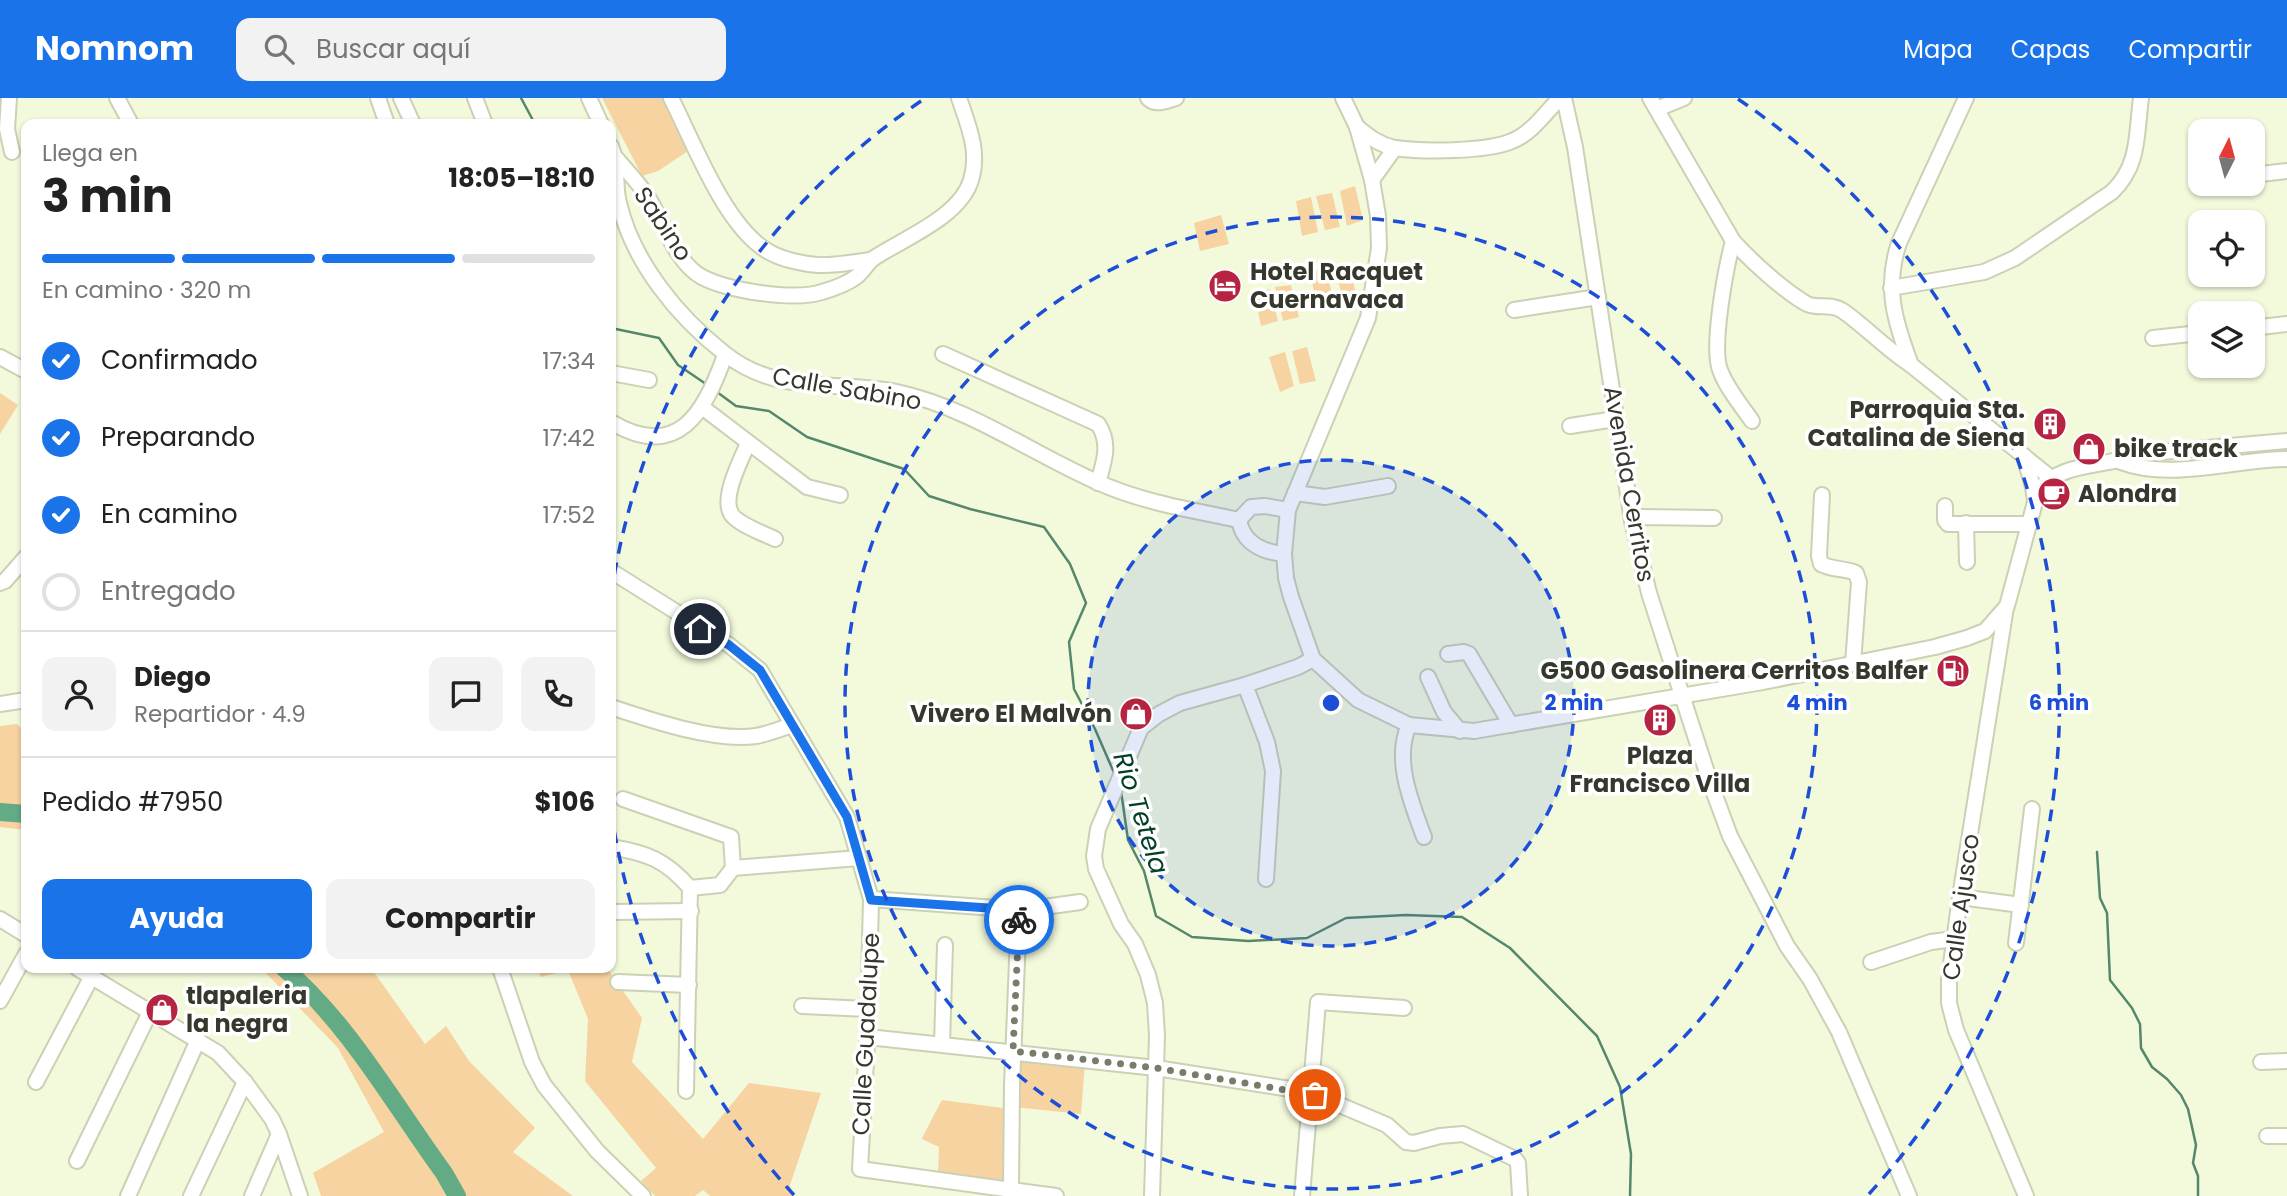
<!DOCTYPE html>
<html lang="es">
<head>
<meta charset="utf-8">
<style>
	:root { --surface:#fff; --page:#f2f2f2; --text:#222; --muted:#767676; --line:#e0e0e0; --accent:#1a73e8 }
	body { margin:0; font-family:Poppins,sans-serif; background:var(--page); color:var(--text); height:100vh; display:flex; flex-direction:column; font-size:26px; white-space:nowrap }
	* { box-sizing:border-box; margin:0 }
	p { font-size:23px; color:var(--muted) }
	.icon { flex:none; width:38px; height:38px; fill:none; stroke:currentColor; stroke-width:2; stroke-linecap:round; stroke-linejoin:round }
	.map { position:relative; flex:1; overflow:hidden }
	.panel { position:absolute; left:21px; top:21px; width:595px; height:854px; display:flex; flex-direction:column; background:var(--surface); border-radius:14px; box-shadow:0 2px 5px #0004 }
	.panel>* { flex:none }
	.needle { width:46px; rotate:6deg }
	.controls { position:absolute; left:2188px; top:21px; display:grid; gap:14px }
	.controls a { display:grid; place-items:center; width:77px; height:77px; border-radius:14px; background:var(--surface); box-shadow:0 2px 5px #0004; font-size:35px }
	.pin { position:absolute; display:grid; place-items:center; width:60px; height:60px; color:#fff; margin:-30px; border:4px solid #fff; border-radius:50%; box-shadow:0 2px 7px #0007 }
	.courier { position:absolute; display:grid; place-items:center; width:70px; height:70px; margin:-35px; border:5px solid #1a73e8; border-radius:50%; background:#fff; color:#222; box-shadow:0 2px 9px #0007 }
	.head em { font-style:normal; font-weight:700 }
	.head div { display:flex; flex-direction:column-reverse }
	.head { display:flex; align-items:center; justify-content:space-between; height:119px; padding:0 21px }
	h1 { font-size:46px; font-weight:700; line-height:52px }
	.bar { display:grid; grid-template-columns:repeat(4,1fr); gap:10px 7px; align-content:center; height:84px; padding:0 21px }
	.bar i { height:9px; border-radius:5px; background:var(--line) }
	.bar .current { background:var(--accent) }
	.bar p { grid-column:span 4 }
	.line { display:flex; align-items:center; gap:18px; padding:0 21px; border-top:2px solid var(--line) }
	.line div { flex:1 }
	.round { display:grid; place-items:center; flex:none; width:74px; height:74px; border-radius:14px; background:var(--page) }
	ol { padding:0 21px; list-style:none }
	li { display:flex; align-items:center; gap:21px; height:77px }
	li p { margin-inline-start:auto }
	li .icon { padding:7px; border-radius:50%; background:var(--accent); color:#fff; stroke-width:4 }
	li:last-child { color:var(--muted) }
	li i { width:38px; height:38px; border:4px solid var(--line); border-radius:50% }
	.cta { display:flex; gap:14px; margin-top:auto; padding:14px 21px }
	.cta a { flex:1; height:80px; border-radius:14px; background:var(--accent); color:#fff; font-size:28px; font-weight:700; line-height:80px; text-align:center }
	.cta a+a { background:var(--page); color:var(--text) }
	header { display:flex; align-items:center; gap:42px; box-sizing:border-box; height:98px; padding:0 35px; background:var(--accent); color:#fff }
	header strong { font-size:33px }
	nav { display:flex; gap:38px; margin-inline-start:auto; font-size:24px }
	.search { width:490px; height:63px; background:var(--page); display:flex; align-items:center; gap:18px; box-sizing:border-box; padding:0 24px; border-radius:14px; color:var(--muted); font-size:26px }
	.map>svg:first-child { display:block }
	.green { fill:#f6d3a1 }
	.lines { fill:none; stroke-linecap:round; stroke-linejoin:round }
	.stream { stroke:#55886a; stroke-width:2.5 }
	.river { stroke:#63ab84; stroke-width:18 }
	.minor-casing { stroke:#cad1b4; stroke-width:18 }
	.minor { stroke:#fff; stroke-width:14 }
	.done { stroke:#787c6a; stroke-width:7; stroke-dasharray:0 12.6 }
	.route { stroke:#1a73e8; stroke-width:9 }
	.ring { fill:none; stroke:#1d4ed8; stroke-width:3.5; stroke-dasharray:12 9 }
	.labels { text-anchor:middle; stroke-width:7; stroke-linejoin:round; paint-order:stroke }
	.street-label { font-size:24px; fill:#35382c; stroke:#fff }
	.poi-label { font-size:24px; font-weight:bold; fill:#35382c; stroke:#fff; text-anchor:start }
	.water-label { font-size:26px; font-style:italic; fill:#024027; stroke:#fff }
	.centre { fill:#1d4ed8; stroke:#fff; stroke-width:3.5 }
	.ring-label { font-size:21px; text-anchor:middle; font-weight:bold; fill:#1d4ed8; stroke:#fff; stroke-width:7; stroke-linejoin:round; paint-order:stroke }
</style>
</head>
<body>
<header>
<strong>Nomnom</strong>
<div class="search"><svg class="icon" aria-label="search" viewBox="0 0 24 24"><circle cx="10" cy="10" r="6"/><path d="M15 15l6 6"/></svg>Buscar aquí</div>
<nav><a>Mapa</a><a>Capas</a><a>Compartir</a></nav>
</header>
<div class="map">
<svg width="2287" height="1098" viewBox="0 0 2287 1098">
	<rect width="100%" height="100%" fill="#f3fadc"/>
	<g class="green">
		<polygon points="602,0 664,0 688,53 658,73 642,78"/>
		<polygon points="1355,88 1363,122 1347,128 1340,93"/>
		<polygon points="1332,95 1340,129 1325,132 1316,98"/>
		<polygon points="1311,99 1318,134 1302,138 1296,103"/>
		<polygon points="1221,117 1229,146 1200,153 1194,125"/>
		<polygon points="1348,166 1356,195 1342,198 1335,170"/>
		<polygon points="1326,171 1334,204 1317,208 1310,174"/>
		<polygon points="1291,187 1299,219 1283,223 1275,189"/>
		<polygon points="1270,191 1278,223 1261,228 1254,194"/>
		<polygon points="1307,249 1316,283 1300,286 1292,253"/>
		<polygon points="1285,254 1294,288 1280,294 1269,259"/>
		<polygon points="0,295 18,307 0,336"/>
		<polygon points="17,626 26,635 26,732 0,729 0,628"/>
		<polygon points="261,870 371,870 425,946 446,928 469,963 535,1030 513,1054 573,1098 321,1098 313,1075 384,1034 338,950"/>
		<polygon points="537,870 607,870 642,920 632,964 703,1041 749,985 821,995 790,1087 794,1098 710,1098 703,1092 695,1098 655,1098 641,1083 656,1070 585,983 588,921 568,872 541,879"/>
		<polygon points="1017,958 1085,965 1081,1016 1014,1009"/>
		<path d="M 942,1002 L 1003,1010 L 1005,1090 L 943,1082 L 938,1073 L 939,1049 L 922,1041 C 923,1038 940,1005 942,1002 Z"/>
	</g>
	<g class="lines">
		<g class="stream">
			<polyline points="521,0 535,26"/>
			<polyline points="611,230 659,240 678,267 706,286"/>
			<polyline points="717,294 736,308 769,313 807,339 904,371 929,398 970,411 1044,429 1070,466 1086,505 1069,544 1074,591 1095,631 1115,677"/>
			<polyline points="1121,693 1128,742 1144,773 1156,818 1192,839 1248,843 1307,840 1346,820 1406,817 1462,819 1510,850 1597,938 1620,989 1631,1056 1630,1098"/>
			<polyline points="2097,754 2100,800 2107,815 2110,882 2132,910 2140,926 2141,950 2152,969 2167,981 2181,997 2188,1011 2196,1047 2193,1065 2198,1078 2198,1098"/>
		</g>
		<g class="river">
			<polyline points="0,714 26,716"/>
			<path d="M 284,870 C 350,927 393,1005 444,1075 L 457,1098"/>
		</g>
		<defs>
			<g id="minor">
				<polyline points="9,0 7,31 12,54"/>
				<polyline points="117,0 131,26"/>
				<polyline points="378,0 387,26"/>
				<polyline points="401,0 413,26"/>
				<polyline points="475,0 485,26"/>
				<polyline points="589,0 601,26"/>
				<path d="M 671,0 C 694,45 726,132 771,155 C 784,162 804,166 818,167 C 836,168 854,164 871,162"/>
				<path d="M 1148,0 C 1155,8 1167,3 1176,0"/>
				<path d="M 1343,0 L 1357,29 L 1372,82 L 1378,118 L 1379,150 L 1368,220 L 1288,412 L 1284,456 L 1286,480 L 1291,499 L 1313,561 L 1358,602 L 1409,627 L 1474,633 L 1763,584 L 1935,549 L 1967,540 L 1985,533 L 2007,508 L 2038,393 C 2060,363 2106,370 2138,356 L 2287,343"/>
				<polyline points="1564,0 1575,49 1632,423 1649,495 1710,684 1730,738 1787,848 1810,881 1839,934 1909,1098"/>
				<path d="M 1650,0 L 1733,143 C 1751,163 1784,193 1807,206 C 1818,211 1832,205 1843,213 C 1867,230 1886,251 1911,267 L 2051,380"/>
				<polyline points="1657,11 1684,0"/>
				<path d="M 1357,29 C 1369,39 1380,47 1395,50 C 1423,54 1486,54 1512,43 C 1531,36 1546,14 1560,0"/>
				<path d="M 611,48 C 619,67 614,86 619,105 C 633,164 677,218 724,255 C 777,298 836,282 897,294 C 967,309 1030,354 1095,383 C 1140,404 1191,412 1239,422"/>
				<path d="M 616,60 C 627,73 640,86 649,101 C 664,125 676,165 702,179 C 729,193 793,203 822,194 C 832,191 847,186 856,179 C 863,174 867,165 874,160 C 904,140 960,119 971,82 C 980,53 968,27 959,0"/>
				<polyline points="2252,77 2287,73"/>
				<polyline points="1372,82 1395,50"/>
				<polyline points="2197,84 2200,83"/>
				<path d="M 1733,143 C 1726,169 1711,248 1720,272 C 1727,291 1741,307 1752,323"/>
				<path d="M 1891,190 L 1984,174 L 2015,160 L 2112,94 C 2140,67 2136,37 2141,0"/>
				<polyline points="1514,212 1598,199"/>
				<polyline points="2252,230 2287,226"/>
				<polyline points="2153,240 2200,235"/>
				<path d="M 943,256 L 1098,326 C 1111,345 1104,364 1098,385"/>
				<polyline points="0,259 26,273"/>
				<path d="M 1911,267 C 1895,224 1884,190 1899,145 L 1966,0"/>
				<polyline points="611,275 649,282"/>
				<polyline points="702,309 807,389 840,397"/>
				<path d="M 611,324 C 678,364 705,314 725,257"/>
				<polyline points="1570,328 1615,321"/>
				<path d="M 748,345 C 741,363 716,407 736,421 C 747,430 763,435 775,441"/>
				<polyline points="2024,358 2033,389 2035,403"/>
				<path d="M 2121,364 C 2171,383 2235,361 2287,361"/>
				<polyline points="1295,395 1325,399 1388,388"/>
				<path d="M 1822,397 L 1819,458 L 1821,466 C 1832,472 1845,470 1856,475 L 1859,484 L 1853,566"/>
				<polyline points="1945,408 1945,422 1948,426 2030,426"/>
				<polyline points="1632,423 1642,419 1714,420"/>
				<polyline points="1966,425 1967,464"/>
				<path d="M 1284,456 C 1262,454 1243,445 1239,422 L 1251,409 L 1265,408 L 1288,412"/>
				<polyline points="611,473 729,547 760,572 847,719 871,801 868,927 860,1071 1056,1098"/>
				<polyline points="0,485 5,483 26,459"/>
				<polyline points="2006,509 1960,799 1949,881 1949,905 1956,932 2026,1098"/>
				<polyline points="1448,556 1464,554 1469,556 1511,627"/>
				<polyline points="1428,579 1444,614 1460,633"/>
				<polyline points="1245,587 1267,644 1273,673 1266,781"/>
				<polyline points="0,606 26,602"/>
				<path d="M 611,609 C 650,622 715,644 756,638 C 768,636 780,631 792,627"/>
				<path d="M 1409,627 C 1393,662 1412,706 1424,739"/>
				<polyline points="623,701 731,739 733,770"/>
				<path d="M 611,749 C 647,755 666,762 690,790"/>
				<polyline points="690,790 720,787 733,770 859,760"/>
				<polyline points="1960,799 2021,807"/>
				<polyline points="871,801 1023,812 1080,804"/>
				<polyline points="611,814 691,813"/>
				<polyline points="0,821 26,837"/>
				<polyline points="2016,845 2032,711"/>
				<polyline points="1871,864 1931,844 1954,841"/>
				<polyline points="77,870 218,955 245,984 272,1021 279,1036 300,1098"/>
				<polyline points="500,870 532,964 544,987 597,1053 643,1098"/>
				<polyline points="618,884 689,887"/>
				<polyline points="0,903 26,856"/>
				<polyline points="802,908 868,911"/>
				<polyline points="868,939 1156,970 1309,994 1387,1027 1406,1044 1414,1045 1440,1038 1463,1036 1515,1061 1518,1065 1520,1098"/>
				<polyline points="942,946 945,847"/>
				<polyline points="2261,964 2287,963"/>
				<polyline points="36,984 92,878"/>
				<polyline points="686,993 690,790"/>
				<polyline points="2267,1038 2287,1038"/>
				<polyline points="77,1063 151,912"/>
				<polyline points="1011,1091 1012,988 1019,812"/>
				<polyline points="128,1098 198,942"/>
				<polyline points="191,1098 245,984"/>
				<polyline points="252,1098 279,1036"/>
				<polyline points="1152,1098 1157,938 1155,905 1148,877 1135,846 1121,826 1096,771 1094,758 1098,731 1141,630 1159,616 1180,605 1245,587 1298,569 1313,561"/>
				<polyline points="1302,1098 1318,904 1404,910"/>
			</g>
		</defs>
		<use href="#minor" class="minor-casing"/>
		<use href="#minor" class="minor"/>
	</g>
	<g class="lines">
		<polyline class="done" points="1019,822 1013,953 1156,970 1315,997"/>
		<polyline class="route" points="700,531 729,547 760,572 847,719 871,802 1019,812 1019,822"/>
	</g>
	<circle cx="1331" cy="605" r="243" fill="#1d4ed8" fill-opacity=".12"/>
	<g class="ring">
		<circle cx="1331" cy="605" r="243"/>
		<circle cx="1331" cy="605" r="486"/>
		<path d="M794 1097A728 728 0 0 1 611 713M611 497A728 728 0 0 1 924 1M1738 1A728 728 0 0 1 1868 1097"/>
	</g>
	<defs>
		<symbol id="hotel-disc" viewBox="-11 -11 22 22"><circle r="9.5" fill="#b62442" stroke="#fff"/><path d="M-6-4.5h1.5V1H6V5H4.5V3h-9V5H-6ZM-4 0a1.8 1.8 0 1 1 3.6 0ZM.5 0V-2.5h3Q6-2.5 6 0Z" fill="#fff"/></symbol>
		<symbol id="building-disc" viewBox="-11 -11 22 22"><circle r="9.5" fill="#b62442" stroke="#fff"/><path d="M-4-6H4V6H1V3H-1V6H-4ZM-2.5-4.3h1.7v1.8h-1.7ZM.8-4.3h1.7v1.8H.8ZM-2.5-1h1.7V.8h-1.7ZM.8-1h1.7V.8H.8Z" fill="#fff"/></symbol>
		<symbol id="shop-disc" viewBox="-11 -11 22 22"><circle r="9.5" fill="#b62442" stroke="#fff"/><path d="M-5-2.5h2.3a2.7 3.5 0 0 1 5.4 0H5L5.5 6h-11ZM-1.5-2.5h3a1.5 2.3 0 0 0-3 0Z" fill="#fff"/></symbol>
		<symbol id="cafe-disc" viewBox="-11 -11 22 22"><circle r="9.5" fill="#b62442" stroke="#fff"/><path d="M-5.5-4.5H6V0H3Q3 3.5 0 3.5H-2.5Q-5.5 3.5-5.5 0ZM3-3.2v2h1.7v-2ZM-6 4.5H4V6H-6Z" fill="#fff"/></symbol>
		<symbol id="fuel-disc" viewBox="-11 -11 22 22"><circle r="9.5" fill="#b62442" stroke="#fff"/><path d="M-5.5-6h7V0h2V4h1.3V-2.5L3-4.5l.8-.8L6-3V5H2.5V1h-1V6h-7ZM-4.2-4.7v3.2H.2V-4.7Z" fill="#fff"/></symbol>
	</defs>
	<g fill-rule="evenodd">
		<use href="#hotel-disc" x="1206" y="169" width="38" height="38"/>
		<use href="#building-disc" x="2031" y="307" width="38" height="38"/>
		<use href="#shop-disc" x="2070" y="332" width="38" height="38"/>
		<use href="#cafe-disc" x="2035" y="377" width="38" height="38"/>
		<use href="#fuel-disc" x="1934" y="554" width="38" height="38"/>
		<use href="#shop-disc" x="1117" y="597" width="38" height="38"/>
		<use href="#building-disc" x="1641" y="603" width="38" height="38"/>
		<use href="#shop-disc" x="143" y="893" width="38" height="38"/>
	</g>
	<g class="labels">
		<g class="street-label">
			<text transform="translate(663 126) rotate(56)" y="8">Sabino</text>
			<text transform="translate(847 291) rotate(10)" y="8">Calle Sabino</text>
			<text transform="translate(1629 386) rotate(80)" y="8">Avenida Cerritos</text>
			<text transform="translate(1961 809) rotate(-82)" y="8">Calle Ajusco</text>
			<text transform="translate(866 936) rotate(-87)" y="8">Calle Guadalupe</text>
		</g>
		<g class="poi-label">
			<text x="1250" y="182">Hotel Racquet<tspan x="1250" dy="28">Cuernavaca</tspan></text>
			<text x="2025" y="320" text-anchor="end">Parroquia Sta.<tspan x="2025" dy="28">Catalina de Siena</tspan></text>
			<text x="2114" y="359">bike track</text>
			<text x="2078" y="404">Alondra</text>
			<text x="1928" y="581" text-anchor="end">G500 Gasolinera Cerritos Balfer</text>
			<text x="1112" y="624" text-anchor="end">Vivero El Malvón</text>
			<text x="1660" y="666" text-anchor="middle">Plaza<tspan x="1660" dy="28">Francisco Villa</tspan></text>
			<text x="186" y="906">tlapaleria<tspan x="186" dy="28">la negra</tspan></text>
		</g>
		<g class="water-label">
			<text transform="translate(1141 715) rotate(72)" y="9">Rio Tetela</text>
		</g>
	</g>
	<circle cx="1331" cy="605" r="10" class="centre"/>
	<g class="ring-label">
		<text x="1574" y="612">2 min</text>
		<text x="1817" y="612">4 min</text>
		<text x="2059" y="612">6 min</text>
	</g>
</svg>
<div class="controls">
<a><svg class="needle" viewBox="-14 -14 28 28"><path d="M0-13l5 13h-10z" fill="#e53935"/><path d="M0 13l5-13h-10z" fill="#767676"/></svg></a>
<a><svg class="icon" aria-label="locate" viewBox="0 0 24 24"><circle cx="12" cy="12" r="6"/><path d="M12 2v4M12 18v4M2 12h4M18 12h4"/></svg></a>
<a><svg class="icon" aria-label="layers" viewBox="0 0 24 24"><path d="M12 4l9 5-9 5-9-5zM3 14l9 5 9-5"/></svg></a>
</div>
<div class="pin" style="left:1315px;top:997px;background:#ea580c"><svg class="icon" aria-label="bag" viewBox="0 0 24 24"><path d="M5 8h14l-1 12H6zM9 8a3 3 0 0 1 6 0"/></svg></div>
<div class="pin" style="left:700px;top:531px;background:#1f2937"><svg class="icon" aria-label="home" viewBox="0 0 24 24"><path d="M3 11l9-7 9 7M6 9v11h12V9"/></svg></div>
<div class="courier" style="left:1019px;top:822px"><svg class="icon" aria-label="bike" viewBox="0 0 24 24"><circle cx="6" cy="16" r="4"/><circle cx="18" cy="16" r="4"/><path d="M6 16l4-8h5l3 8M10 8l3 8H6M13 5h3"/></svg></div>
<section class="panel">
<div class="head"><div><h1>3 min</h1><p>Llega en</p></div><em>18:05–18:10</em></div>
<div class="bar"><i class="current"></i><i class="current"></i><i class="current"></i><i></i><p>En camino · 320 m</p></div>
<ol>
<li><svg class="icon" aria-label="check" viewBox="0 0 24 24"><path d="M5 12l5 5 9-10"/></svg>Confirmado<p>17:34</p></li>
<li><svg class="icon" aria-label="check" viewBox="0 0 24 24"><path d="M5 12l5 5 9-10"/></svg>Preparando<p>17:42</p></li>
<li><svg class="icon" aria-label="check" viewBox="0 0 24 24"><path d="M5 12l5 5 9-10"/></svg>En camino<p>17:52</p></li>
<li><i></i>Entregado</li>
</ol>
<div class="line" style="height:126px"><a class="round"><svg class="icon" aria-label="person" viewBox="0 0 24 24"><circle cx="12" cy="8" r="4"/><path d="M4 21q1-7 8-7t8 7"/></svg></a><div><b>Diego</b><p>Repartidor · 4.9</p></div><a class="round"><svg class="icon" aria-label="chat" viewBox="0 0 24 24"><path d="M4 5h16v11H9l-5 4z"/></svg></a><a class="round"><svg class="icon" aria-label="phone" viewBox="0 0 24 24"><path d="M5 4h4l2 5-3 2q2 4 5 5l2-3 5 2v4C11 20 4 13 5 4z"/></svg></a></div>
<div class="line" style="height:91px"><div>Pedido #7950</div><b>$106</b></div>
<div class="cta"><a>Ayuda</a><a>Compartir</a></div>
</section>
</div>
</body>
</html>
